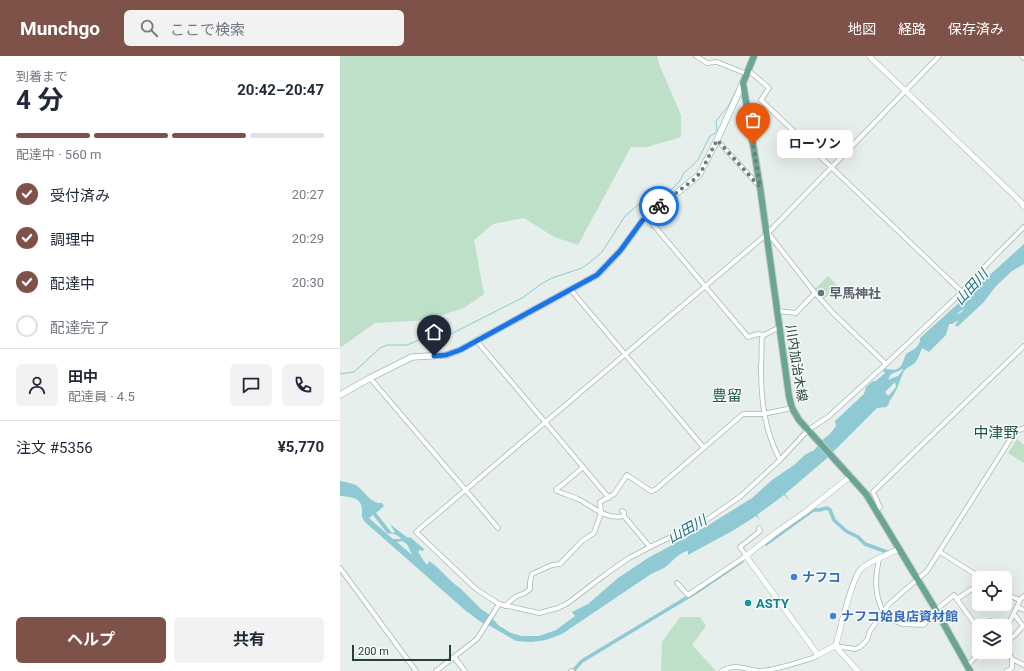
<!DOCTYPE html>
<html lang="ja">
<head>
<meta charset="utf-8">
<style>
	:root { --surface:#fff; --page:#f2f2f3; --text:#1f2937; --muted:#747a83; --line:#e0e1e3; --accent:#7f5249 }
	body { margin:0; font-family:Roboto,"Noto Sans JP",sans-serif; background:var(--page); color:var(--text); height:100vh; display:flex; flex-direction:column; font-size:15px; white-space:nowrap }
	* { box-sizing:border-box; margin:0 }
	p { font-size:13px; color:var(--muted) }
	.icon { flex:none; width:22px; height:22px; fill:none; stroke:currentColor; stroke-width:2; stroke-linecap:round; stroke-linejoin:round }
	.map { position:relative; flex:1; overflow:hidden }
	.drawer { display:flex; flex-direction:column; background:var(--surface); width:340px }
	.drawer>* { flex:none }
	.buttons { position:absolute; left:632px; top:515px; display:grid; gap:8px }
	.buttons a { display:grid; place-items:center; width:40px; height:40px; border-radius:6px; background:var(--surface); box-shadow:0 4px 16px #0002; font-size:20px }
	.scale { position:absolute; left:12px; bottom:10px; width:99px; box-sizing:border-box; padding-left:4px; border:2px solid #24423a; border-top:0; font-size:11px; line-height:14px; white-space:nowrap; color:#24423a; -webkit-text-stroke:3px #f7fbf9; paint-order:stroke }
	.pin { position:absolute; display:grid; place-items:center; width:34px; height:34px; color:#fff; margin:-41px -17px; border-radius:50% 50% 50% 0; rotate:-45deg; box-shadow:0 0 4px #0007 }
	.pin .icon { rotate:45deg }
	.courier { position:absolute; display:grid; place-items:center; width:40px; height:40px; margin:-20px; border:3px solid #1a73e8; border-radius:50%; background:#fff; color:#222; box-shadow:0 1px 5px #0007 }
	.bubble { position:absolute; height:28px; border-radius:6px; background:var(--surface); box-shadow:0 4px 16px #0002; font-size:13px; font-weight:700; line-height:28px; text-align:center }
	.summary em { font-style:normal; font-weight:700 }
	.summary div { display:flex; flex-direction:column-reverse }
	.summary { display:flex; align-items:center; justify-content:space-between; height:68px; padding:0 16px }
	h1 { font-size:26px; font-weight:700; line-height:30px }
	.bar { display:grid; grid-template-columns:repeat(4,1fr); gap:6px 4px; align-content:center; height:48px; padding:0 16px }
	.bar i { height:5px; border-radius:3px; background:var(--line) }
	.bar .selected { background:var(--accent) }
	.bar p { grid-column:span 4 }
	.line { display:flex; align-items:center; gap:10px; padding:0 16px; border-top:1px solid var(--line) }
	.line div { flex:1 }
	.round { display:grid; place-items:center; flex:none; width:42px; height:42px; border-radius:6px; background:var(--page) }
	ol { padding:0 16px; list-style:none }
	li { display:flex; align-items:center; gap:12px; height:44px }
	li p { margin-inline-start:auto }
	li .icon { padding:4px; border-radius:50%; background:var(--accent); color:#fff; stroke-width:4 }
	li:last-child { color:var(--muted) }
	li i { width:22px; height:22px; border:2px solid var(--line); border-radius:50% }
	.primary-button { display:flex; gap:8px; margin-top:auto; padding:8px 16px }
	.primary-button a { flex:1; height:46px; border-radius:6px; background:var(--accent); color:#fff; font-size:16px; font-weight:700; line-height:46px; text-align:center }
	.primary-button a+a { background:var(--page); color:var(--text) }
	header { display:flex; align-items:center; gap:24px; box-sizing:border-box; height:56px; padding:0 20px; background:var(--accent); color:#fff }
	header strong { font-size:19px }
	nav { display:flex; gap:22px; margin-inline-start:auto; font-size:14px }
	.search { width:280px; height:36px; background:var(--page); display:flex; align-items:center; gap:10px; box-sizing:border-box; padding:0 14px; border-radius:6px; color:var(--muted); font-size:15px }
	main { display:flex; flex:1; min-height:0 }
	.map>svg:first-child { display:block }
	.green { fill:#bfe0c8 }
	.water { fill:#8ec9d4; fill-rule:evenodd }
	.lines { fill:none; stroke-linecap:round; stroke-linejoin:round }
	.stream { stroke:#8ec9d4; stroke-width:1 }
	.canal { stroke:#8ec9d4; stroke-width:3.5 }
	.river { stroke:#8ec9d4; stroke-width:6 }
	.minor-casing { stroke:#a8b8b2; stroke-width:5.5 }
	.tertiary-casing { stroke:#a8b8b2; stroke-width:6 }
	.secondary-casing { stroke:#a4bbb3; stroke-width:7 }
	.primary-casing { stroke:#c2cac8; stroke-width:8 }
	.minor { stroke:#fff; stroke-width:4 }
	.tertiary { stroke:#fff; stroke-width:5 }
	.secondary { stroke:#fff; stroke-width:5.5 }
	.primary { stroke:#6aa596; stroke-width:6 }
	.done { stroke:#687f78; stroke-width:4; stroke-dasharray:0 7.2 }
	.route { stroke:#1a73e8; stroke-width:5 }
	.worship-dot { fill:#6b7280; stroke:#f7fbf9; stroke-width:1.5 }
	.shop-dot { fill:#3f7fe0; stroke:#f7fbf9; stroke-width:1.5 }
	.culture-dot { fill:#0f9aa8; stroke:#f7fbf9; stroke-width:1.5 }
	.labels { text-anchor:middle; stroke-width:3; stroke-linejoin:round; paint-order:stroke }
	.worship-label { font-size:13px; font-weight:bold; fill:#5b616d; stroke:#f7fbf9; text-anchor:start }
	.street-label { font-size:13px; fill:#24423a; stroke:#f7fbf9 }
	.shop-label { font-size:13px; font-weight:bold; fill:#366cbe; stroke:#f7fbf9; text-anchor:start }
	.culture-label { font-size:13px; font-weight:bold; fill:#0d838f; stroke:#f7fbf9; text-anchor:start }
	.water-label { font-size:14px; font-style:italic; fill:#1c6f80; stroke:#f7fbf9 }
	.quarter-label { font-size:15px; fill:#1f5548; stroke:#f7fbf9 }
</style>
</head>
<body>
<header>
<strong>Munchgo</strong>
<div class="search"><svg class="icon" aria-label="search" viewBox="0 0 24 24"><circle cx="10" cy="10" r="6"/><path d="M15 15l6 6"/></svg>ここで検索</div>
<nav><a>地図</a><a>経路</a><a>保存済み</a></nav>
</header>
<main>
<section class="drawer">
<div class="summary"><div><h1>4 分</h1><p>到着まで</p></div><em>20:42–20:47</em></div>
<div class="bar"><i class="selected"></i><i class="selected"></i><i class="selected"></i><i></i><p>配達中 · 560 m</p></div>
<ol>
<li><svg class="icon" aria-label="check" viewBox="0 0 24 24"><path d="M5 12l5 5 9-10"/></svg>受付済み<p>20:27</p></li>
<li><svg class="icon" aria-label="check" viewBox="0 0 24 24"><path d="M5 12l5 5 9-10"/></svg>調理中<p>20:29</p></li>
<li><svg class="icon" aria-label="check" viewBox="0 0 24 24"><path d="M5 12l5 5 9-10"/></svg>配達中<p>20:30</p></li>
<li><i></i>配達完了</li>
</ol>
<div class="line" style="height:72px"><a class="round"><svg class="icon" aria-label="person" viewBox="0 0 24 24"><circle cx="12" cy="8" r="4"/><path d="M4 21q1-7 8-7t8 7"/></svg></a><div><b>田中</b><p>配達員 · 4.5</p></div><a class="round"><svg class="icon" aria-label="chat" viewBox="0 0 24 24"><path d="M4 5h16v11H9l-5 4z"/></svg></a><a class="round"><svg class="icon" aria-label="phone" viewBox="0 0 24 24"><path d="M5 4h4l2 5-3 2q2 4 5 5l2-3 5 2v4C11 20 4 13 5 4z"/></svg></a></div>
<div class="line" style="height:52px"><div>注文 #5356</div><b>¥5,770</b></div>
<div class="primary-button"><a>ヘルプ</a><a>共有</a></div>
</section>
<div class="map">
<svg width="684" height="615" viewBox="0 0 684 615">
	<rect width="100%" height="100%" fill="#e6efeb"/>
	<g class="green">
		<polygon points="0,0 317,0 319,8 341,59 341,81 307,91 291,91 238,189 214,181 184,162 153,168 134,184 144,238 124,252 87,264 35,267 0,292"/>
		<polygon points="488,220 498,230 483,244 474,234"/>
		<polygon points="677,383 684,389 684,407 668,397"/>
		<polygon points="340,561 360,561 366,570 352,589 376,615 321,615 322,586"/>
	</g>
	<path class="water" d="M 684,188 L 684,208 L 672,215 L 656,230 L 644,246 L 617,271 L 615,269 L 634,245 L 618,257 L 613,268 L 609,268 L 606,279 L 589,296 L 582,292 C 580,297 578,303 575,307 C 571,310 565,312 563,317 C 558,329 557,335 549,346 L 549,348 L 546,351 L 537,352 L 486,403 L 445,438 L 450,445 L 444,439 L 417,459 L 420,464 L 416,460 L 394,474 L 348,499 L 348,495 C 339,496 331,507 324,512 C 320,514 315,516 311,518 L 222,578 L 206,584 L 191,586 L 176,585 L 152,571 L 141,566 L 126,555 L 25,466 C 21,461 22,459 22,454 C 22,441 10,441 0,440 L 0,425 C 5,426 11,427 16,429 C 25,435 30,448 42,447 L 44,450 L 36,457 L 52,477 L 55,476 L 51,470 L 51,469 L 68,482 L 70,481 L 84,493 L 83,495 L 80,494 L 78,496 L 86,508 L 88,508 L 89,505 L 96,510 L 112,526 L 121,533 L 141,553 L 150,559 L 158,569 L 171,577 L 182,580 L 199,580 L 216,574 L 235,560 L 232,556 L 248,548 L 278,522 L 308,502 L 367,470 L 412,442 L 432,424 L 454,409 L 466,398 L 473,395 L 477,391 L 481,385 L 490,378 L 496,370 L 495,365 L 524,338 L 526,331 L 533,325 L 536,325 L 545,317 L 543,315 L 546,312 L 548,314 L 549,313 C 561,316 562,308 566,298 C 572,294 581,291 580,282 ZM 563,313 L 563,314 L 558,320 L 548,324 L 551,318 ZM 555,326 L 556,331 L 552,336 L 548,340 L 545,336 ZM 33,459 L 47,477 L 55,478 L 61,482 L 60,483 L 53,483 L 29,462 ZM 62,485 L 67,488 L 72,499 L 57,486 Z"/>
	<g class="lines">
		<polyline class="stream" points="0,318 14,316 40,292 47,289 67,289 81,283 99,284 182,242 201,228 212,222 242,212 249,207 262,196 285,160 299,148 318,137 323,138 333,132 339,126 344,117 358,104 370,80 374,78 377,74 376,65 389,49 398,31"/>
		<g class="canal">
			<polyline points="426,488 473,454 479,454 487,452 490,454 494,464 506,475 518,481 525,488 547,496"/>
			<polyline points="234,614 242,605 358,535 402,505"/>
		</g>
		<polyline class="river" points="610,265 623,259 640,238"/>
		<defs>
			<g id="minor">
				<polyline points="356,0 367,7 377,6 407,18"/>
				<polyline points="599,0 428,177 76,476 136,533 159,548 199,557 218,552 228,547 266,518 289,502 310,491 368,463 401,440 440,404 468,374 488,361 546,308 622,236 651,204 684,171"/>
				<polyline points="682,0 684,2"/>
				<polyline points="408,14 429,32 421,44 622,236"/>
				<polyline points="377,84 420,131"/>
				<polyline points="306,160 408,281 418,278 424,279"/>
				<polyline points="428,177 475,237 493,257 546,308"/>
				<polyline points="230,233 364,392"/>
				<polyline points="437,255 456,257 475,237"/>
				<path d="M 440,271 L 424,279 L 422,282 C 421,291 422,301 421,310 C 421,345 424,373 440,404"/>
				<polyline points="136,284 269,442"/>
				<polyline points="30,322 158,472"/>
				<path d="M 243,411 L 221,430 L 216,433 L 217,435 C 224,438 231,440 238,443 C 254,451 265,464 284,460 L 310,491"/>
				<polyline points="537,454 540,451 533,436 684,290"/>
				<polyline points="282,455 284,456 284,460"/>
				<polyline points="600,496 641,522"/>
				<path d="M 539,503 C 535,522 534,539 544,557"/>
				<polyline points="0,512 76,615"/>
				<polyline points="337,527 348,539 406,500 400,491 420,475 419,472"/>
				<polyline points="665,538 680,544"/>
				<polyline points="684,540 680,544 677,551 684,554"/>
				<polyline points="617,543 639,528"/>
				<polyline points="165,550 175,541 185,537 190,533 190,526 192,518 212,509 220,508 242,485 254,477 261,457 260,446 274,438 287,419 311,435 315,434 403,358 423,358 452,352"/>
				<polyline points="541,560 562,568 583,569 589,563 590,559 614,539 639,574"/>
				<polyline points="648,570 650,565"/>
				<polyline points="665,570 670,565 677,551"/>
				<polyline points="665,587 675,579 683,570 674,558"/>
				<polyline points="665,588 672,603 672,612 667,615"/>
				<polyline points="495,590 515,593 520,591 527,584 530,575 549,548 587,515 675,376 684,372"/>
				<polyline points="114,601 125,615"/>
				<polyline points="672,603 684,609"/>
				<polyline points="627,610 640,596"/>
				<polyline points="96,615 137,583 159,548"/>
				<polyline points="231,615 232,615"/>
				<path d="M 382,615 C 395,607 404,613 418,615 C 434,615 458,606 473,602 L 478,599"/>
			</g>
			<g id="tertiary">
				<polyline points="529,0 681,146 684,151"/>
				<path d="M 511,420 L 464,457 L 438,475 L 406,500 L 478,599 L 496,589 C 500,574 512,521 521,513 C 530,505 548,498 559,493"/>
				<polyline points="495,590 518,615"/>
			</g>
			<polyline id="secondary" points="0,339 30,322 72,301 106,299 120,294 257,219 263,213 280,195 302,165 359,119 377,84 403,27"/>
			<polyline id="primary" points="414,0 403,27 420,131 449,340 452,352 459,364 526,438 596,554 630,615"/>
		</defs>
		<use href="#minor" class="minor-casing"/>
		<use href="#tertiary" class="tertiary-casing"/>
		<use href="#secondary" class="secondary-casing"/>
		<use href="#primary" class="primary-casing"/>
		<use href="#minor" class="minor"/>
		<use href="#tertiary" class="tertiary"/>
		<use href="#secondary" class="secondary"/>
		<use href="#primary" class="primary"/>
	</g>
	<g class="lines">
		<polyline class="done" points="319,150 356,122 362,114 377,84 420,131 413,88"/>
		<polyline class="route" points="94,300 106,299 120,294 257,219 280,195 302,165 319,150"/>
	</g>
	<circle class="worship-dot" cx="481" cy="237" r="4"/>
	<g class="shop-dot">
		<circle cx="454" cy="521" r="4"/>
		<circle cx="493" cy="560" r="4"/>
	</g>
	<circle class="culture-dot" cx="408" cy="547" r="4"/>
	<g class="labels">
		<g class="worship-label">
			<text x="489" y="242">早馬神社</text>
		</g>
		<g class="street-label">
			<text transform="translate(457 307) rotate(81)" y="5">川内加治木線</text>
		</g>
		<g class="shop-label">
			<text x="462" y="526">ナフコ</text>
			<text x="501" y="565">ナフコ姶良店資材館</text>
		</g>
		<g class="culture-label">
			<text x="416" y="552">ASTY</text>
		</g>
		<g class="water-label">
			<text transform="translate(631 231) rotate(-48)" y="5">山田川</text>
			<text transform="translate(347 473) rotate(-29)" y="5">山田川</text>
		</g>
		<g class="quarter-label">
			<text x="387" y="345">豊留</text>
			<text x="656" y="382">中津野</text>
		</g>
	</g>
</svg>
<div class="buttons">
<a><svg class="icon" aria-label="locate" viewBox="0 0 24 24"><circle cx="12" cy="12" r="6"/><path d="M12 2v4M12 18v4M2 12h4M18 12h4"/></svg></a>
<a><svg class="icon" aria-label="layers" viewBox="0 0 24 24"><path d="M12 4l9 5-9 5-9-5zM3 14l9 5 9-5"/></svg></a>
</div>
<div class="scale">200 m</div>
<div class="pin" style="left:413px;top:88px;background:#ea580c"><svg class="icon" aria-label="bag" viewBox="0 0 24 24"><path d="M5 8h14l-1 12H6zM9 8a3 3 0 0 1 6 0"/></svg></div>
<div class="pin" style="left:94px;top:300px;background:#1f2937"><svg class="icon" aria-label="home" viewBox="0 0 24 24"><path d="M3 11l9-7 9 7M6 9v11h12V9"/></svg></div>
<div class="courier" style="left:319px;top:150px"><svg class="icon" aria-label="bike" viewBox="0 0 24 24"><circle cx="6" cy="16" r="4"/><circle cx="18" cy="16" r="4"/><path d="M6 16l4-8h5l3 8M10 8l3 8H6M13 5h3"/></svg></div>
<div class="bubble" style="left:437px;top:74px;width:76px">ローソン</div>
</div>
</main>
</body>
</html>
